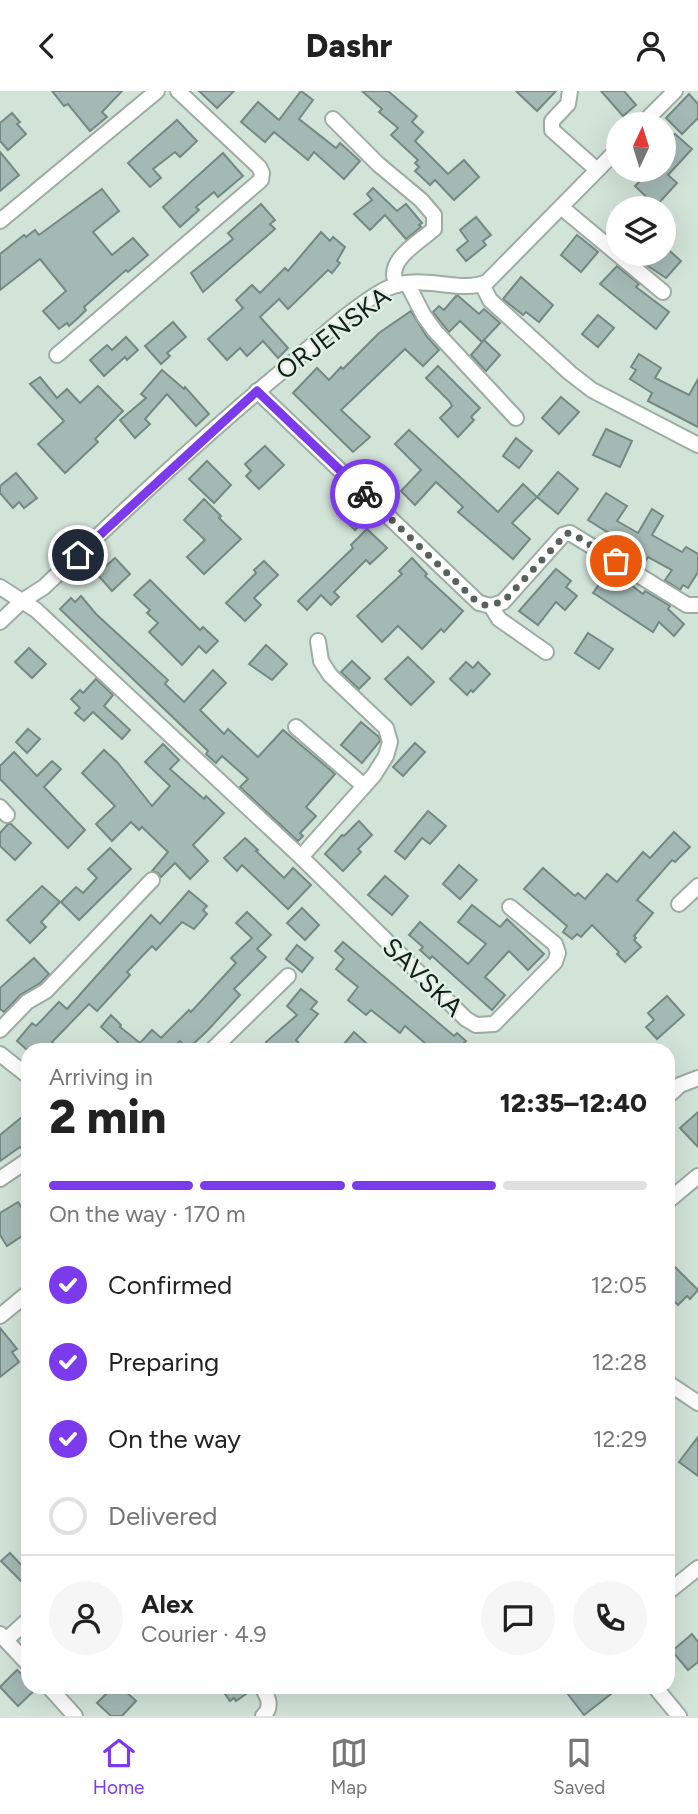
<!DOCTYPE html>
<html lang="en">
<head>
<meta charset="utf-8">
<style>
	:root { --surface:#fff; --page:#f6f6f6; --text:#222; --muted:#767676; --line:#e0e0e0; --accent:#7c3aed }
	body { margin:0; font-family:Figtree,sans-serif; background:var(--page); color:var(--text); height:100vh; display:flex; flex-direction:column; font-size:26px; white-space:nowrap }
	* { box-sizing:border-box; margin:0 }
	p { font-size:23px; color:var(--muted) }
	.icon { flex:none; width:38px; height:38px; fill:none; stroke:currentColor; stroke-width:2; stroke-linecap:round; stroke-linejoin:round }
	.map { position:relative; flex:1; overflow:hidden }
	.drawer { position:absolute; left:21px; top:952px; width:654px; height:651px; display:flex; flex-direction:column; background:var(--surface); border-radius:21px; box-shadow:0 7px 28px #0002 }
	.drawer>* { flex:none }
	.needle { width:46px; rotate:4deg }
	.buttons { position:absolute; left:606px; top:21px; display:grid; gap:14px }
	.buttons a { display:grid; place-items:center; width:70px; height:70px; border-radius:50%; background:var(--surface); box-shadow:0 7px 28px #0002; font-size:35px }
	.pin { position:absolute; display:grid; place-items:center; width:60px; height:60px; color:#fff; margin:-30px; border:4px solid #fff; border-radius:50%; box-shadow:0 2px 7px #0007 }
	.courier { position:absolute; display:grid; place-items:center; width:70px; height:70px; margin:-35px; border:5px solid #7c3aed; border-radius:50%; background:#fff; color:#222; box-shadow:0 2px 9px #0007 }
	.headline em { font-style:normal; font-weight:800 }
	.headline div { display:flex; flex-direction:column-reverse }
	.headline { display:flex; align-items:center; justify-content:space-between; height:119px; padding:0 28px }
	h1 { font-size:46px; font-weight:800; line-height:52px }
	.bar { display:grid; grid-template-columns:repeat(4,1fr); gap:10px 7px; align-content:center; height:84px; padding:0 28px }
	.bar i { height:9px; border-radius:5px; background:var(--line) }
	.bar .on { background:var(--accent) }
	.bar p { grid-column:span 4 }
	.line { display:flex; align-items:center; gap:18px; padding:0 28px; border-top:2px solid var(--line) }
	.line div { flex:1 }
	.round { display:grid; place-items:center; flex:none; width:74px; height:74px; border-radius:37px; background:var(--page) }
	ol { padding:0 28px; list-style:none }
	li { display:flex; align-items:center; gap:21px; height:77px }
	li p { margin-inline-start:auto }
	li .icon { padding:7px; border-radius:50%; background:var(--accent); color:#fff; stroke-width:4 }
	li:last-child { color:var(--muted) }
	li i { width:38px; height:38px; border:4px solid var(--line); border-radius:50% }
	header { display:flex; justify-content:space-between; align-items:center; height:91px; padding:0 28px; background:var(--surface); font-size:32px; font-weight:800 }
	.dock { display:flex; justify-content:space-around; align-items:center; height:98px; border-top:2px solid var(--line); background:var(--surface); font-size:19px; color:var(--muted) }
	.dock a { display:grid; justify-items:center; gap:4px }
	.dock .on { color:var(--accent) }
	.map>svg:first-child { display:block }
	.building { fill:#a4b9b4; stroke:#758984; stroke-width:2 }
	.lines { fill:none; stroke-linecap:round; stroke-linejoin:round }
	.street-casing { stroke:#9cada2; stroke-width:18 }
	.street { stroke:#fff; stroke-width:14 }
	.done { stroke:#58625c; stroke-width:7; stroke-dasharray:0 12.6 }
	.route { stroke:#7c3aed; stroke-width:9 }
	.labels { text-anchor:middle; stroke-width:5; stroke-linejoin:round; paint-order:stroke }
	.street-label { font-size:26px; fill:#161d19; stroke:#dff1e5 }
</style>
</head>
<body>
<header><svg class="icon" aria-label="back" viewBox="0 0 24 24"><path d="M15 5l-7 7 7 7"/></svg>Dashr<svg class="icon" aria-label="person" viewBox="0 0 24 24"><circle cx="12" cy="8" r="4"/><path d="M4 21q1-7 8-7t8 7"/></svg></header>
<div class="map">
<svg width="698" height="1625" viewBox="0 0 698 1625">
	<rect width="100%" height="100%" fill="#d2e3d8"/>
	<g class="building">
		<polygon points="52,0 122,0 102,21 107,26 90,40 68,13 64,15"/>
		<polygon points="199,0 234,0 217,17"/>
		<polygon points="301,0 313,9 299,28 336,57 340,52 360,70 344,88 314,61 308,69 274,41 265,51 241,31 258,11 279,29"/>
		<polygon points="362,0 388,0 417,25 412,31 423,41 415,50 448,83 464,69 479,86 454,109 435,89 430,94 415,80 419,76 415,72 418,69 391,44 398,37 379,21 382,18"/>
		<polygon points="516,0 556,0 537,20"/>
		<polygon points="601,0 624,0 636,14 623,25"/>
		<polygon points="689,3 698,13 698,27 682,43 666,27"/>
		<polygon points="12,22 20,31 17,33 26,43 8,59 0,50 0,32"/>
		<polygon points="177,29 197,50 180,66 175,61 153,78 161,87 150,96 128,72"/>
		<polygon points="675,43 692,58 668,84 677,92 656,115 635,95 651,79 663,80 663,56"/>
		<polygon points="0,61 19,84 0,100"/>
		<polygon points="223,62 243,85 218,106 214,101 196,116 199,119 180,136 163,116"/>
		<polygon points="373,97 397,120 406,113 422,132 419,134 421,136 406,148 385,124 370,139 354,123 372,109 367,103"/>
		<polygon points="102,98 119,120 93,141 112,164 133,147 148,164 128,181 126,179 84,216 86,219 78,227 69,235 67,232 59,238 43,220 66,200 40,168 0,199 0,163 24,144 26,146 35,139 39,144"/>
		<polygon points="261,113 275,129 270,133 275,138 203,201 191,182 233,148 228,142"/>
		<polygon points="476,126 491,144 483,150 486,154 466,170 457,159 468,150 460,139"/>
		<polygon points="321,141 330,150 333,146 345,156 337,170 340,172 332,182 328,179 288,218 279,208 260,226 288,257 278,267 263,250 247,265 240,257 227,269 208,248 243,217 236,209 252,194 260,202 285,177 288,180"/>
		<polygon points="577,144 598,161 581,181 561,164"/>
		<polygon points="663,154 681,170 666,187 642,171 648,163 663,163"/>
		<polygon points="617,175 639,193 636,196 669,221 656,238 600,193"/>
		<polygon points="521,186 553,214 539,231 526,221 523,224 503,208"/>
		<polygon points="457,204 479,223 484,218 500,232 482,251 460,230 449,241 433,221 439,215 444,219"/>
		<polygon points="411,220 427,246 439,259 423,275 405,258 341,319 370,346 353,361 293,302 317,277 329,289 341,276 343,278 379,242"/>
		<polygon points="598,224 614,237 598,256 582,243"/>
		<polygon points="173,231 186,246 167,262 170,265 161,273 145,255"/>
		<polygon points="126,246 138,259 127,269 125,266 104,285 90,269 107,254 112,259"/>
		<polygon points="484,249 500,264 486,280 471,264"/>
		<polygon points="639,263 661,277 655,287 689,304 698,288 698,336 648,310 652,302 630,288 636,279 631,276"/>
		<polygon points="438,275 480,317 471,326 474,329 458,346 440,327 452,315 450,311 426,287"/>
		<polygon points="162,279 184,298 185,296 209,323 196,335 167,303 145,328 150,333 135,347 120,329 146,307 141,303"/>
		<polygon points="40,286 57,307 67,298 80,312 98,295 123,320 95,348 98,351 65,382 38,353 64,330 30,293"/>
		<polygon points="561,306 579,321 559,343 542,327"/>
		<polygon points="606,338 632,350 620,376 593,364"/>
		<polygon points="409,339 498,421 523,393 537,406 512,432 530,448 513,468 458,421 463,416 436,391 415,414 401,400 421,379 395,353"/>
		<polygon points="516,347 532,360 519,377 503,365"/>
		<polygon points="265,355 284,374 259,398 246,385 251,380 245,373"/>
		<polygon points="207,370 231,394 214,412 189,388"/>
		<polygon points="558,381 578,398 558,423 537,406"/>
		<polygon points="16,382 37,407 24,417 19,411 13,417 0,402 0,395"/>
		<polygon points="606,402 627,415 617,430 638,442 652,418 663,425 652,444 682,461 686,456 698,463 698,481 688,497 683,494 680,499 665,489 672,479 648,466 643,474 623,463 628,454 588,429"/>
		<polygon points="204,408 221,425 219,427 241,448 204,483 187,466 205,449 184,429"/>
		<polygon points="357,409 371,423 355,439 341,426"/>
		<polygon points="367,438 387,457 370,473 366,469 334,501 339,506 331,514 321,504 307,519 298,510 353,457 351,454"/>
		<polygon points="115,467 130,483 112,500 97,483"/>
		<polygon points="412,467 427,483 425,485 463,520 444,541 441,538 422,558 398,535 382,551 357,525 402,483 399,480"/>
		<polygon points="264,470 278,484 254,507 261,514 245,530 226,512 256,482 254,479"/>
		<polygon points="556,478 571,490 566,496 577,505 565,519 556,511 538,534 519,520"/>
		<polygon points="610,478 643,503 645,500 670,515 668,518 684,533 674,545 659,531 653,541 598,505 593,502"/>
		<polygon points="150,489 200,539 203,536 218,550 206,562 199,555 182,574 149,541 158,532 147,522 150,519 134,504"/>
		<polygon points="81,505 96,523 168,589 165,593 184,611 213,579 226,592 200,619 224,643 228,638 258,666 283,639 335,683 306,716 316,725 300,742 303,745 298,750 240,696 248,688 222,665 216,672 206,663 208,660 60,518 71,507 75,511"/>
		<polygon points="588,542 613,558 599,578 575,562"/>
		<polygon points="266,554 287,573 272,589 249,573"/>
		<polygon points="29,557 46,573 32,587 15,571"/>
		<polygon points="408,566 434,591 411,614 385,588"/>
		<polygon points="352,570 370,587 359,598 341,581"/>
		<polygon points="466,571 473,577 478,571 490,583 473,601 471,599 467,604 450,588"/>
		<polygon points="96,588 113,604 104,615 130,639 122,648 93,621 84,630 75,622 80,617 71,608 80,599 83,602"/>
		<polygon points="361,631 379,646 380,650 362,672 341,654"/>
		<polygon points="28,638 40,648 27,662 16,651"/>
		<polygon points="415,652 425,661 403,685 393,676"/>
		<polygon points="163,653 179,669 170,678 204,708 206,705 224,722 193,754 208,770 190,788 175,772 161,786 158,782 152,780 168,761 142,736 139,739 131,731 112,750 96,733 115,715 82,682 104,659 117,671 152,715 170,695 145,671"/>
		<polygon points="14,661 37,685 52,670 61,678 44,696 85,739 68,757 0,688 0,675"/>
		<polygon points="428,720 446,735 430,753 422,747 405,768 395,760"/>
		<polygon points="359,730 372,744 358,758 361,761 343,780 325,763 342,744 344,745"/>
		<polygon points="8,733 11,733 31,752 15,769 0,755 0,742"/>
		<polygon points="674,741 690,756 675,771 672,769 637,809 653,822 634,845 636,847 634,849 641,856 625,871 617,863 619,861 592,834 581,846 577,843 572,848 563,841 567,835 524,798 543,777 575,805 578,802 585,808 607,783 617,791 643,761 650,767"/>
		<polygon points="245,747 258,759 256,760 284,787 293,777 311,794 288,818 242,774 237,780 224,767"/>
		<polygon points="110,757 131,778 79,829 61,811 76,796 83,802 97,787 88,778"/>
		<polygon points="459,774 477,789 460,808 443,793"/>
		<polygon points="385,785 408,805 392,824 368,804"/>
		<polygon points="42,795 60,811 41,831 46,836 30,852 7,829"/>
		<polygon points="189,800 207,815 203,819 207,823 194,838 182,831 156,859 152,855 127,881 130,884 97,920 89,913 52,951 61,959 27,959 17,950 32,932 36,935 59,911 67,918 151,824 160,833"/>
		<polygon points="472,814 500,836 507,828 544,863 528,879 509,860 485,886 505,904 492,919 432,865 430,868 420,859 423,856 409,844 420,831 468,873 486,853 458,831"/>
		<polygon points="302,817 319,834 305,849 287,832"/>
		<polygon points="247,821 271,844 257,858 266,866 234,898 240,904 208,939 188,958 180,950 172,957 174,959 110,959 118,951 101,936 111,924 121,934 120,936 140,952 152,939 161,947 189,919 191,921 236,872 231,867 252,847 236,832"/>
		<polygon points="343,851 454,945 457,942 466,950 463,953 470,959 433,959 405,935 400,942 371,919 366,924 348,909 358,896 336,878 344,868 335,860"/>
		<polygon points="297,854 313,867 302,881 286,868"/>
		<polygon points="34,867 49,883 40,892 20,904 4,921 0,918 0,897"/>
		<polygon points="301,898 317,911 311,918 318,923 296,949 305,959 273,959 266,951 297,924 287,915"/>
		<polygon points="667,905 684,924 657,948 646,936 654,929 648,922"/>
		<polygon points="354,941 374,959 351,959 344,953"/>
		<polygon points="28,1021 28,1059 24,1060 20,1056 0,1070 0,1044"/>
		<polygon points="698,1021 698,1056 680,1037"/>
		<polygon points="18,1111 28,1127 28,1141 7,1155 0,1144 0,1122"/>
		<polygon points="674,1175 698,1199 690,1208 687,1205 678,1214 668,1204 668,1182"/>
		<polygon points="0,1237 17,1258 12,1261 19,1271 0,1286"/>
		<polygon points="698,1346 698,1385 679,1371"/>
		<polygon points="10,1462 28,1481 28,1497 1,1470"/>
		<polygon points="692,1543 698,1551 698,1571 688,1579 672,1560"/>
		<polygon points="17,1579 28,1589 28,1596 38,1596 18,1615 0,1596"/>
		<polygon points="113,1596 121,1596 136,1610 122,1625 111,1625 97,1612"/>
		<polygon points="220,1596 252,1596 253,1598 236,1610 234,1607 230,1610"/>
		<polygon points="574,1596 620,1596 584,1624 567,1602"/>
	</g>
	<g class="lines">
		<defs>
			<g id="street">
				<polyline points="570,0 568,13 552,30 552,39 597,79"/>
				<path d="M 333,28 L 378,73 L 421,109 L 434,124 L 434,138 C 418,152 384,170 397,194"/>
				<polyline points="642,33 675,0"/>
				<polyline points="561,116 663,201"/>
				<polyline points="0,130 157,0"/>
				<polyline points="407,192 424,225 435,240 516,327"/>
				<polyline points="482,193 490,209 570,282 592,299 698,354"/>
				<polyline points="57,264 261,89 262,82 259,76 178,0"/>
				<polyline points="257,300 479,512 491,515 503,511 563,444 570,442 687,514 698,514"/>
				<polyline points="0,496 36,519 301,766 466,928 476,934 494,933 555,871 558,862 555,853 510,816"/>
				<polyline points="491,515 499,528 546,561"/>
				<path d="M 0,531 L 22,510 L 44,496 C 125,419 206,342 292,272 C 321,247 350,218 384,199 C 419,180 458,204 487,191 L 618,58"/>
				<polyline points="296,636 364,695"/>
				<polyline points="0,716 7,724"/>
				<polyline points="301,766 374,684 386,665 390,651 386,637 330,584 321,570 318,550"/>
				<polyline points="679,813 698,795"/>
				<polyline points="0,939 27,911 46,900 152,789"/>
				<polyline points="212,959 288,885"/>
				<polyline points="0,963 28,985"/>
				<polyline points="668,1005 680,994 698,987"/>
				<polyline points="0,1088 28,1069"/>
				<polyline points="668,1110 698,1085"/>
				<polyline points="0,1225 28,1202"/>
				<polyline points="668,1292 698,1312"/>
				<polyline points="668,1501 698,1477"/>
				<polyline points="0,1543 28,1573"/>
				<polyline points="6,1549 28,1529"/>
				<polyline points="49,1596 75,1625"/>
				<path d="M 262,1596 C 268,1606 273,1616 263,1625"/>
				<polyline points="655,1596 679,1625"/>
			</g>
		</defs>
		<use href="#street" class="street-casing"/>
		<use href="#street" class="street"/>
	</g>
	<g class="lines">
		<polyline class="done" points="365,403 474,508 485,514 503,511 567,442 573,443 616,470"/>
		<polyline class="route" points="78,464 257,300 365,403"/>
	</g>
	<g class="labels">
		<g class="street-label">
			<text transform="translate(333 242) rotate(-37)" y="9">ORJENSKA</text>
			<text transform="translate(423 886) rotate(44)" y="9">SAVSKA</text>
		</g>
	</g>
</svg>
<div class="buttons">
<a><svg class="needle" viewBox="-14 -14 28 28"><path d="M0-13l5 13h-10z" fill="#e53935"/><path d="M0 13l5-13h-10z" fill="#767676"/></svg></a>
<a><svg class="icon" aria-label="layers" viewBox="0 0 24 24"><path d="M12 4l9 5-9 5-9-5zM3 14l9 5 9-5"/></svg></a>
</div>
<div class="pin" style="left:616px;top:470px;background:#ea580c"><svg class="icon" aria-label="bag" viewBox="0 0 24 24"><path d="M5 8h14l-1 12H6zM9 8a3 3 0 0 1 6 0"/></svg></div>
<div class="pin" style="left:78px;top:464px;background:#1f2937"><svg class="icon" aria-label="home" viewBox="0 0 24 24"><path d="M3 11l9-7 9 7M6 9v11h12V9"/></svg></div>
<div class="courier" style="left:365px;top:403px"><svg class="icon" aria-label="bike" viewBox="0 0 24 24"><circle cx="6" cy="16" r="4"/><circle cx="18" cy="16" r="4"/><path d="M6 16l4-8h5l3 8M10 8l3 8H6M13 5h3"/></svg></div>
<section class="drawer">
<div class="headline"><div><h1>2 min</h1><p>Arriving in</p></div><em>12:35–12:40</em></div>
<div class="bar"><i class="on"></i><i class="on"></i><i class="on"></i><i></i><p>On the way · 170 m</p></div>
<ol>
<li><svg class="icon" aria-label="check" viewBox="0 0 24 24"><path d="M5 12l5 5 9-10"/></svg>Confirmed<p>12:05</p></li>
<li><svg class="icon" aria-label="check" viewBox="0 0 24 24"><path d="M5 12l5 5 9-10"/></svg>Preparing<p>12:28</p></li>
<li><svg class="icon" aria-label="check" viewBox="0 0 24 24"><path d="M5 12l5 5 9-10"/></svg>On the way<p>12:29</p></li>
<li><i></i>Delivered</li>
</ol>
<div class="line" style="height:126px"><a class="round"><svg class="icon" aria-label="person" viewBox="0 0 24 24"><circle cx="12" cy="8" r="4"/><path d="M4 21q1-7 8-7t8 7"/></svg></a><div><b>Alex</b><p>Courier · 4.9</p></div><a class="round"><svg class="icon" aria-label="chat" viewBox="0 0 24 24"><path d="M4 5h16v11H9l-5 4z"/></svg></a><a class="round"><svg class="icon" aria-label="phone" viewBox="0 0 24 24"><path d="M5 4h4l2 5-3 2q2 4 5 5l2-3 5 2v4C11 20 4 13 5 4z"/></svg></a></div>
</section>
</div>
<nav class="dock">
<a class="on"><svg class="icon" aria-label="home" viewBox="0 0 24 24"><path d="M3 11l9-7 9 7M6 9v11h12V9"/></svg>Home</a>
<a><svg class="icon" aria-label="map" viewBox="0 0 24 24"><path d="M3 6l6-2 6 2 6-2v14l-6 2-6-2-6 2zM9 4v14M15 6v14"/></svg>Map</a>
<a><svg class="icon" aria-label="saved" viewBox="0 0 24 24"><path d="M7 4h10v16l-5-4-5 4z"/></svg>Saved</a>
</nav>
</body>
</html>
